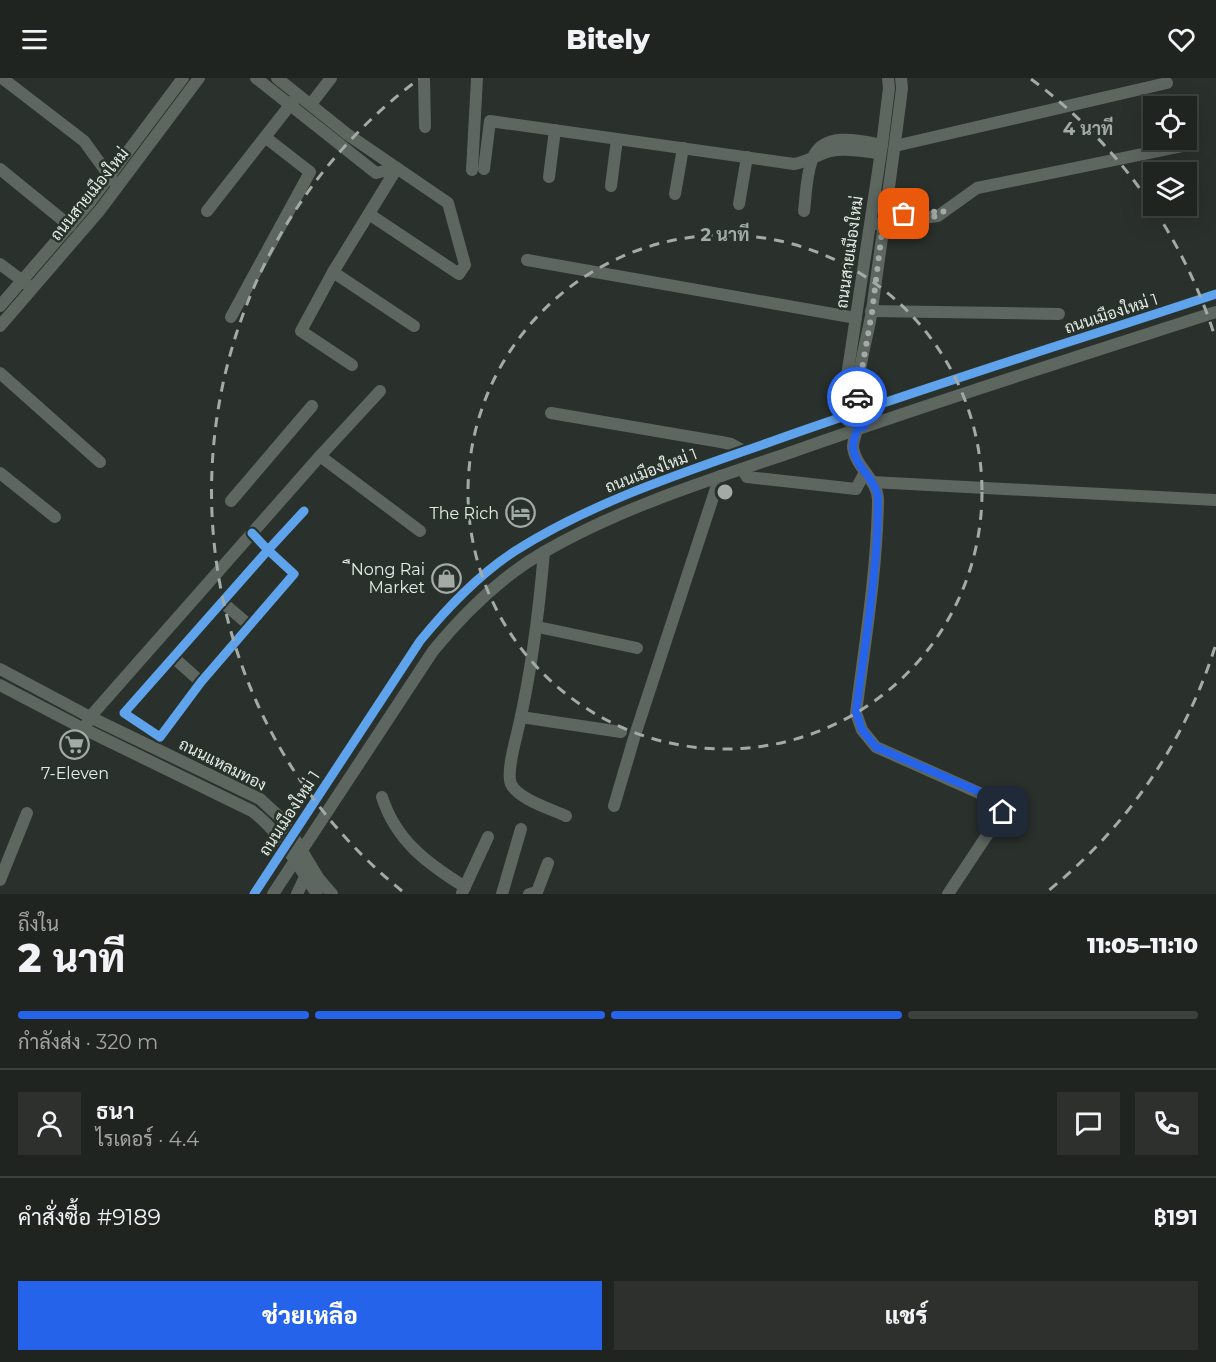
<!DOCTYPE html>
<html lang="th">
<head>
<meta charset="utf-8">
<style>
	:root { --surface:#202420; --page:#2d302d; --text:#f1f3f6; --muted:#a2a4a5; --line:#3d413e; --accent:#2563eb }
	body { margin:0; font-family:Montserrat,Sarabun,sans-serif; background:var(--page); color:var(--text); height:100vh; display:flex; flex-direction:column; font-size:22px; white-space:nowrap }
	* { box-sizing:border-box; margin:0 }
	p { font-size:20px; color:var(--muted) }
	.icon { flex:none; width:33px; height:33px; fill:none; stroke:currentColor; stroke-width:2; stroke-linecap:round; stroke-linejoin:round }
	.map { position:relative; height:816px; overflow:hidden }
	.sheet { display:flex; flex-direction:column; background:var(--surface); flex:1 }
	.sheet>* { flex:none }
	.fabs { position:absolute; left:1143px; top:18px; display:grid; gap:12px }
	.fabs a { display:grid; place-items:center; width:54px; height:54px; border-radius:0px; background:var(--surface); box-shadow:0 6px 24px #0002,0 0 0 2px var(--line); font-size:30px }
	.pin { position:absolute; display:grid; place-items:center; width:51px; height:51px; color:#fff; margin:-26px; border-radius:12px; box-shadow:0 3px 9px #0006 }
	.courier { position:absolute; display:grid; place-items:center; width:60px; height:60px; margin:-30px; border:4px solid #2563eb; border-radius:50%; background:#fff; color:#222; box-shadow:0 2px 8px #0007 }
	.overview em { font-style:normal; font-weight:800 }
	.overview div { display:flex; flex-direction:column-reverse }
	.overview { display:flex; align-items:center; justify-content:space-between; height:102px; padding:0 18px }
	h1 { font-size:39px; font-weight:800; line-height:45px }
	.bar { display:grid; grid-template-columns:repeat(4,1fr); gap:9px 6px; align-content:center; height:72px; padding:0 18px }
	.bar i { height:8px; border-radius:4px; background:var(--line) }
	.bar .on { background:var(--accent) }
	.bar p { grid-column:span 4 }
	.line { display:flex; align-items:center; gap:15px; padding:0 18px; border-top:2px solid var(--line) }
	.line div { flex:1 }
	.round { display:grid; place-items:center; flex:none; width:63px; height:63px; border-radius:0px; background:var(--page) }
	.action { display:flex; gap:12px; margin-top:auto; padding:12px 18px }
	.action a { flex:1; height:69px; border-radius:0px; background:var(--accent); color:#fff; font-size:24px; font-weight:800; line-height:69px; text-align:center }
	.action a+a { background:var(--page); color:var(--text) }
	header { display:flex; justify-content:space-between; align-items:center; height:78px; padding:0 18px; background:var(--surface); font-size:27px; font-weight:800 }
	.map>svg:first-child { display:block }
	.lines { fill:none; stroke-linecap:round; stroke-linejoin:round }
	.minor { stroke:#5e6660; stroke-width:12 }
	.cycleway-casing { stroke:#28322a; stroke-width:13 }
	.cycleway { stroke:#60a3ed; stroke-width:9 }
	.done { stroke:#a4aaa5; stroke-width:6; stroke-dasharray:0 10.8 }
	.route { stroke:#2563eb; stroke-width:8 }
	.ring { fill:none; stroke:#a4aaa5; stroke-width:3; stroke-dasharray:10 8 }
	.labels { text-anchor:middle; stroke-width:5; stroke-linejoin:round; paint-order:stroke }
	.street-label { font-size:16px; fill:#e6ece6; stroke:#28322a }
	.poi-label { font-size:16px; fill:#e6ece6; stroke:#28322a; text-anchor:end }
	.centre { fill:#a4aaa5; stroke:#28322a; stroke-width:3 }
	.ring-label { font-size:18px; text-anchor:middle; font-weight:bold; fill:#a4aaa5; stroke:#28322a; stroke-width:5; stroke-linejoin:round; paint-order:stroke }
</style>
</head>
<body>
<header><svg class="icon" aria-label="menu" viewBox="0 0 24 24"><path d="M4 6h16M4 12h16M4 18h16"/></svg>Bitely<svg class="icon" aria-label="heart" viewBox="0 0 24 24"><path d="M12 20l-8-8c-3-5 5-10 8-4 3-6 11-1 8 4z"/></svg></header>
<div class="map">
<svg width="1216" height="816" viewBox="0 0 1216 816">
	<rect width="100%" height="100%" fill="#2a302b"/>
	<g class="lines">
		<g class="minor">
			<polyline points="2,0 84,63 113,103"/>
			<polyline points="256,0 376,95 397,90"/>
			<polyline points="277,0 347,56 448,125 465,187 459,196 369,136"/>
			<polyline points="424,0 425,49"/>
			<polyline points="311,26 331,0"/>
			<polyline points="895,68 1167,5"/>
			<polyline points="0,91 70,148"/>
			<path d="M 484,91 L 490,43 L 794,86 C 808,84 818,76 831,73 C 846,69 865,74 880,75"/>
			<polyline points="472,92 477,0"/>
			<polyline points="549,99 555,52"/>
			<polyline points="611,108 617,61"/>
			<polyline points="675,116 683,70"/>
			<polyline points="739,126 747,79"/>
			<polyline points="207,133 294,22"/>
			<path d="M 804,133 C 806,117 806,98 812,82 C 822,53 859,62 882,67"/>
			<polyline points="876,146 938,138 977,110 1182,68"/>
			<polyline points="527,182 856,240"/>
			<polyline points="0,186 28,207"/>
			<polyline points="333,194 414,248"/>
			<polyline points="0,228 90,124 183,0"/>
			<polyline points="871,233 1059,236"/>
			<polyline points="231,239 310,94 265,59"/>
			<polyline points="0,248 100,132 199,0"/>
			<polyline points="352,287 301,253 333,194 397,90"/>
			<polyline points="0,295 100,384"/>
			<polyline points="551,335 721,364 731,366 744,373"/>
			<path d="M 861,340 C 851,308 867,265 872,232 C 882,158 893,84 902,10 L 901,0"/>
			<polyline points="848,343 844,318 882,67 889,10 888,0"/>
			<path d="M 857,351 C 856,356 853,363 853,369 C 855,389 878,402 878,422 C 877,493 865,564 856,635 L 862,652 L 876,669 L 1004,726 L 1003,733 L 948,816"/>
			<polyline points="320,378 420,453"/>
			<polyline points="742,391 747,399 856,411 865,394"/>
			<polyline points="0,395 55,439"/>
			<polyline points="872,404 1216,422"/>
			<polyline points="231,423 312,328"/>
			<polyline points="252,455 268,472 124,635 160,659 201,604 294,496 268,472 304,433"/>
			<path d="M 544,474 C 539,533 532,590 519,647 C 516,661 506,694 511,706 C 518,721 551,731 566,738"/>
			<polyline points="222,524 249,547"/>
			<polyline points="538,549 637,570"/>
			<polyline points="173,579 201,604"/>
			<polyline points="0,591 90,639 260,721 284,743 319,801 332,816"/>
			<path d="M 0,607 L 84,651 L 252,733 C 281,755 297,787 317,816"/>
			<polyline points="521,639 621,654"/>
			<polyline points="84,651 90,639 320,378 380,313"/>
			<path d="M 382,719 C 396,763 428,786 465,809"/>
			<polyline points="614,728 634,660 720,398"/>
			<polyline points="0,802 27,735"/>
			<polyline points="462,815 488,759"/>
			<path d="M 254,816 L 420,563 C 448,529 478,497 515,473 C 594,423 685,394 773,363 C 919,311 1068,265 1216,216"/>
			<path d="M 273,816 L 433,573 C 465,534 500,499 544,474 C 620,430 706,403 789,375 C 930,325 1073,280 1216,234"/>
			<polyline points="297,816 305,799"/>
			<polyline points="502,816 521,751"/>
			<polyline points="529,816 537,814 548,785"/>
		</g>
		<defs>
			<g id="cycleway">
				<polyline points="252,455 268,472 124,635 160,659 201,604 294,496 268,472 304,433"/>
				<path d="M 254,816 L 420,563 C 448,529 478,497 515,473 C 594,423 685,394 773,363 C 919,311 1068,265 1216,216"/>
			</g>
		</defs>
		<use href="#cycleway" class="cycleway-casing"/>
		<use href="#cycleway" class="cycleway"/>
	</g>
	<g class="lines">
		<polyline class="done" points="857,319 872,234 883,146 938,138 944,133 904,136"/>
		<path class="route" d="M 857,319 L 864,349 L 857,351 C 856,356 853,363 853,369 C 854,389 878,402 878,422 C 878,493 865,564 856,634 L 862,652 L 876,669 L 998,722 L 1004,726 L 1003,734"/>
	</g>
	<g class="ring">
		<circle cx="725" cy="414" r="257"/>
		<path d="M1215 569A514 514 0 0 1 1048 813M402 813A514 514 0 0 1 419 1M1031 1A514 514 0 0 1 1215 259"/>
	</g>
	<defs>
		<symbol id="hotel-ring" viewBox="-11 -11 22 22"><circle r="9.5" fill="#28322a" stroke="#a4aaa5" stroke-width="1.5"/><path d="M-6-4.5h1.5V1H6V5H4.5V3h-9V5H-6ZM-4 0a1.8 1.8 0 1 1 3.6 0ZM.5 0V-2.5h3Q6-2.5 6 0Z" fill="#a4aaa5"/></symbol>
		<symbol id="shop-ring" viewBox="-11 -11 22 22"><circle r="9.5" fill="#28322a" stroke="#a4aaa5" stroke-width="1.5"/><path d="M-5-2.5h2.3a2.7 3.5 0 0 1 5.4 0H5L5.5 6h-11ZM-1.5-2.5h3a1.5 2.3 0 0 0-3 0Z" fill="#a4aaa5"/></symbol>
		<symbol id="supermarket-ring" viewBox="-11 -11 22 22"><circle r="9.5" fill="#28322a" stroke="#a4aaa5" stroke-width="1.5"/><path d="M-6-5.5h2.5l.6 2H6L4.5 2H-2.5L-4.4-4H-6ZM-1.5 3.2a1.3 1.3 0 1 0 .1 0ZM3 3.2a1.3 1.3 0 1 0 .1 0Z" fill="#a4aaa5"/></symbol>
	</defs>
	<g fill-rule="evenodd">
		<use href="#hotel-ring" x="504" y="418" width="33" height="33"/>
		<use href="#shop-ring" x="430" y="484" width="33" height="33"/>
		<use href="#supermarket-ring" x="58" y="650" width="33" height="33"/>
	</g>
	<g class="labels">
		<g class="street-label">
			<text transform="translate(89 116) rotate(-51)" y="6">ถนนสายเมืองใหม่</text>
			<text transform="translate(849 174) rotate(-82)" y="6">ถนนสายเมืองใหม่</text>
			<text transform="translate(1111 235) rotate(-18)" y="6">ถนนเมืองใหม่ 1</text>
			<text transform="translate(651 392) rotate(-21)" y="6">ถนนเมืองใหม่ 1</text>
			<text transform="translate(223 686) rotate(27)" y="6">ถนนแหลมทอง</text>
			<text transform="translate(289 735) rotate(-57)" y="6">ถนนเมืองใหม่ 1</text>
		</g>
		<g class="poi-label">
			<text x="499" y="441">The Rich</text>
			<text x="425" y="497">ืNong Rai<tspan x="425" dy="18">Market</tspan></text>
			<text x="75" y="701" text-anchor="middle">7-Eleven</text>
		</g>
	</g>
	<circle cx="725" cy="414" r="9" class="centre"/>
	<g class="ring-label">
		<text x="1088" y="57">4 นาที</text>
		<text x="725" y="163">2 นาที</text>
	</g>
</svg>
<div class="fabs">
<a><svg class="icon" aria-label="locate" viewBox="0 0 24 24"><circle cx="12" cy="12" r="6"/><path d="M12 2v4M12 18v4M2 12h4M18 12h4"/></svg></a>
<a><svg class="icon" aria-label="layers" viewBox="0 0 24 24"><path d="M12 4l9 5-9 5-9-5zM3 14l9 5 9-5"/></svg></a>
</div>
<div class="pin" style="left:904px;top:136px;background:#ea580c"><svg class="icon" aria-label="bag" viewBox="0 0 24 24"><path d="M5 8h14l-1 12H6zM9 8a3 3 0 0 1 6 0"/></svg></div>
<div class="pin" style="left:1003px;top:734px;background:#1f2937"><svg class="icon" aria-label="home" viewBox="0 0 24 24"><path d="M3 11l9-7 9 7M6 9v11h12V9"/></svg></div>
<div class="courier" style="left:857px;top:319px"><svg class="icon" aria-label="car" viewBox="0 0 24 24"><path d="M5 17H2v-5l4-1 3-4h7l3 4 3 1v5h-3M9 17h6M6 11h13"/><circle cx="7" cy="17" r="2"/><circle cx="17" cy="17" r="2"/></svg></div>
</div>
<section class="sheet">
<div class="overview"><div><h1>2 นาที</h1><p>ถึงใน</p></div><em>11:05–11:10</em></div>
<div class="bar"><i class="on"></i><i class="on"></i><i class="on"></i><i></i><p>กำลังส่ง · 320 m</p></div>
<div class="line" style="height:108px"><a class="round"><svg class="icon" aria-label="person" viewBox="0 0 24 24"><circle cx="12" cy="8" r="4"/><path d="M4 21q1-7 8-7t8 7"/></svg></a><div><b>ธนา</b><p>ไรเดอร์ · 4.4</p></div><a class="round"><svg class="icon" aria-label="chat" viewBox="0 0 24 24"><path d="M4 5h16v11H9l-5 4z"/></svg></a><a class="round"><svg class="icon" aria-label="phone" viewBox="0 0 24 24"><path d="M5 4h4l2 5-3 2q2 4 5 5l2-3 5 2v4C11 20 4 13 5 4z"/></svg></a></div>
<div class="line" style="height:78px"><div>คำสั่งซื้อ #9189</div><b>฿191</b></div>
<div class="action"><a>ช่วยเหลือ</a><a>แชร์</a></div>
</section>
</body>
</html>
